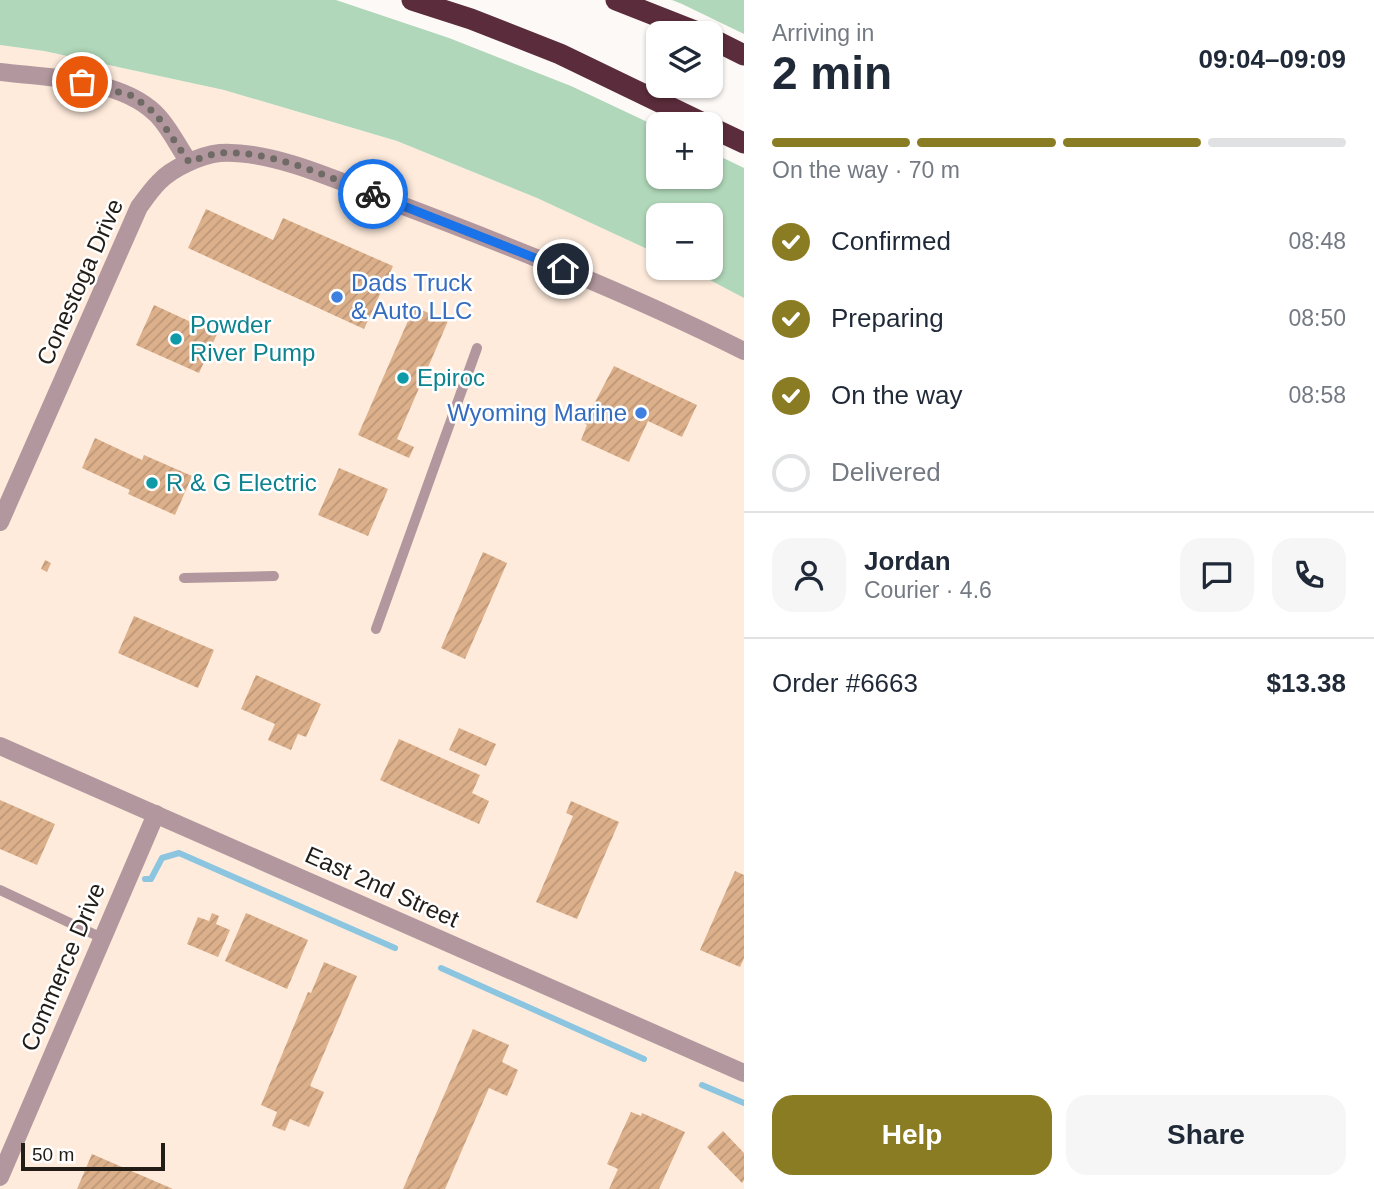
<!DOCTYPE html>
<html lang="en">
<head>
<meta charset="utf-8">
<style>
	:root { --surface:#fff; --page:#f6f6f7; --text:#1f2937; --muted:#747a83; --line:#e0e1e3; --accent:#8a7c22 }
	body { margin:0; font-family:Helvetica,sans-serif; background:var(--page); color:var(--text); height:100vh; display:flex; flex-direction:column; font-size:26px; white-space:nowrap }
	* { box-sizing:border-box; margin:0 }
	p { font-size:23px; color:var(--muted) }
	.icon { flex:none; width:38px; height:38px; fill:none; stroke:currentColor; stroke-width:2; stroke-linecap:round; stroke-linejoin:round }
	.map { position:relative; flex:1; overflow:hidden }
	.side { display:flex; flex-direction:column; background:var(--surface); width:630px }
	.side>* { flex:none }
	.fabs { position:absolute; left:646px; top:21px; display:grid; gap:14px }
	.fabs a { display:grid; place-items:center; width:77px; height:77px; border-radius:14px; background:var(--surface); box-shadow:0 2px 5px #0004; font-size:35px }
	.scale { position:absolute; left:21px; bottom:18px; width:144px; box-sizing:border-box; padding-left:7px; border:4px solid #231d18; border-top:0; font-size:19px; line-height:24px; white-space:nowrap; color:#231d18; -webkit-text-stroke:5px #fff; paint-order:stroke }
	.pin { position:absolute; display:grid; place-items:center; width:60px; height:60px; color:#fff; margin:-30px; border:4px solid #fff; border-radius:50%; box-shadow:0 2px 7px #0007 }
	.courier { position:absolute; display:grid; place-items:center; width:70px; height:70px; margin:-35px; border:5px solid #1a73e8; border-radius:50%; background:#fff; color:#222; box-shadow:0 2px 9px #0007 }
	.summary em { font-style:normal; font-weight:700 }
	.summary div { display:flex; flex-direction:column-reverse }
	.summary { display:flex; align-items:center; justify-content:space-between; height:119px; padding:0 28px }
	h1 { font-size:46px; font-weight:700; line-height:52px }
	.bar { display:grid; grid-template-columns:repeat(4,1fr); gap:10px 7px; align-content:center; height:84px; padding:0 28px }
	.bar i { height:9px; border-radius:5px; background:var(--line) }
	.bar .selected { background:var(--accent) }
	.bar p { grid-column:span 4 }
	.line { display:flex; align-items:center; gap:18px; padding:0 28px; border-top:2px solid var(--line) }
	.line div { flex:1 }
	.round { display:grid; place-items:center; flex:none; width:74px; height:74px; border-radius:21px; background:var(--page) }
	ol { padding:0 28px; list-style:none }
	li { display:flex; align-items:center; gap:21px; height:77px }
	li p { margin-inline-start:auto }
	li .icon { padding:7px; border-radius:50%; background:var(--accent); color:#fff; stroke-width:4 }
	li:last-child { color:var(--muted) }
	li i { width:38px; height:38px; border:4px solid var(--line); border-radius:50% }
	.primary-button { display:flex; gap:14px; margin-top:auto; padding:14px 28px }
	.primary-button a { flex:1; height:80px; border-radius:21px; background:var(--accent); color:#fff; font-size:28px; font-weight:700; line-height:80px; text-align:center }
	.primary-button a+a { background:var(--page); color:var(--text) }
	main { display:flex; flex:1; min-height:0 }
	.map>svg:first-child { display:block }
	.built { fill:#feebdc }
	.green { fill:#b0d7b9 }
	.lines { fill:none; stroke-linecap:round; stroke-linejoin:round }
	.stream { stroke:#8bc5e0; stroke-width:6 }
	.building { fill:url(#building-hatch) }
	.service { stroke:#b2989e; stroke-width:10 }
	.minor { stroke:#b2989e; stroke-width:18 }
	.motorway { stroke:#5b2c3b; stroke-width:21 }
	.done { stroke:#6f6a66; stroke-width:7; stroke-dasharray:0 12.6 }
	.route { stroke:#1a73e8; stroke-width:9 }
	.shop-dot { fill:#3f7fe0; stroke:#fff; stroke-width:2.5 }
	.culture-dot { fill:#0f9aa8; stroke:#fff; stroke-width:2.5 }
	.labels { text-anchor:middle; stroke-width:5; stroke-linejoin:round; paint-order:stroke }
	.street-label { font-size:24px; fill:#231d18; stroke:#fff }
	.shop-label { font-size:24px; fill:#366cbe; stroke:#fff; text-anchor:start }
	.culture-label { font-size:24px; fill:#0d838f; stroke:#fff; text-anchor:start }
</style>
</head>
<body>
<main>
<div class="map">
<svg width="744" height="1189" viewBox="0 0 744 1189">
	<defs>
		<pattern id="building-hatch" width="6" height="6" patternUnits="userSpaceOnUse" patternTransform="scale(1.75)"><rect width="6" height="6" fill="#dcb08b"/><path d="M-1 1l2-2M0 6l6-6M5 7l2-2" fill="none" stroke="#bc9777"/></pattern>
	</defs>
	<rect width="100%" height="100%" fill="#fdf9f7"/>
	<polygon class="built" points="0,45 44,51 224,90 397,141 537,198 658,254 658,268 687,268 744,298 744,1189 0,1189"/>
	<g class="green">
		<polygon points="0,0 336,0 449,38 571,86 658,127 658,177 710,177 711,152 744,168 744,298 687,268 710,268 710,215 658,215 658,254 537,198 397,141 224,90 44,51 0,45"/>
		<polygon points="672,0 744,0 744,34 682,4"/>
	</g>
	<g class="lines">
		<g class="stream">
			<polyline points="145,879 151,879 162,858 179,853 395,948"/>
			<polyline points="441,968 644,1059"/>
			<polyline points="702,1085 744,1103"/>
		</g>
	</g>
	<g class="building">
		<polygon points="206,209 273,240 283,218 393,266 364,329 188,248"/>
		<polygon points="154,305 217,334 199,373 136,345"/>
		<polygon points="414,307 448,321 397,439 414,447 409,458 358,435"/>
		<polygon points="614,366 697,405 682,437 648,421 629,462 581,440 587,425 584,423"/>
		<polygon points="95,438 142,460 144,455 192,476 175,515 128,494 130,490 82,468"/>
		<polygon points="339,468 388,489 368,536 318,515"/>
		<polygon points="483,552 507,563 465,659 441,648"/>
		<polygon points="45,560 51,563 47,572 41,569"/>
		<polygon points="134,616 214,650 198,688 118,653"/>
		<polygon points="256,675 321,704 306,737 298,734 291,750 268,740 275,724 241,709"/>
		<polygon points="459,728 496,744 486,766 449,750"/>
		<polygon points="399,739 480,775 472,793 489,801 479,824 380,780"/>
		<polygon points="0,800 55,824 37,865 0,849"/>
		<polygon points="571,801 619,822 577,919 536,902 573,816 566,813"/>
		<polygon points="735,871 744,875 744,958 740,967 700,950"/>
		<polygon points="212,913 219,916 216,924 230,930 218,957 187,944 198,917 209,921"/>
		<polygon points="246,913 308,940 287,989 225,961"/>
		<polygon points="324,962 357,976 310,1086 324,1092 309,1127 290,1119 285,1131 272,1126 277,1112 261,1105 308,992 311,993"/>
		<polygon points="473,1029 509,1045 502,1062 518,1070 507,1096 489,1088 445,1189 403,1189"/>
		<polygon points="631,1112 641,1116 642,1113 685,1132 659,1189 609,1189 618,1169 607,1164"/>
		<polygon points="723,1131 744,1153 744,1180 742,1183 707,1147"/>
		<polygon points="92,1154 173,1189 77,1189"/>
	</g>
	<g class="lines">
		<g class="service">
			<polyline points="184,578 274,576"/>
			<polyline points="376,629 477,348"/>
			<polyline points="0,890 102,938"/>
		</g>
		<g class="minor">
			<path d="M 0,72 C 48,78 119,78 155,113 C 169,126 178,147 189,162"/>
			<path d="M 0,522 L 139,207 C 145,199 151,190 159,182 C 172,168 201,155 220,153 C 274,150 343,183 393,202 C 512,247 630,294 744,351"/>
			<polyline points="0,746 744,1073"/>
			<polyline points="0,1177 156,814"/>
		</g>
		<g class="motorway">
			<polyline points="412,0 471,19 560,54 705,124"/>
			<polyline points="616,0 700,33"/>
			<polyline points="710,38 744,55"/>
			<polyline points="710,127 744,143"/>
		</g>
	</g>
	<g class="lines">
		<path class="done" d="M 82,82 L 133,96 L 156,114 L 189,162 C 199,159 210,154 220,153 C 272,150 325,176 373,194"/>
		<polyline class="route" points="373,194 563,269"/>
	</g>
	<g class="shop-dot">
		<circle cx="337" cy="297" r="7"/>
		<circle cx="641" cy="413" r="7"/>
	</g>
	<g class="culture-dot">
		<circle cx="176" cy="339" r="7"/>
		<circle cx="403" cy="378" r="7"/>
		<circle cx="152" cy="483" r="7"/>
	</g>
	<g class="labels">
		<g class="street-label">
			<text transform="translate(80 282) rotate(-66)" y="8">Conestoga Drive</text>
			<text transform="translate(382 887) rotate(24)" y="8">East 2nd Street</text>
			<text transform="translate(63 967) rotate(-67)" y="8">Commerce Drive</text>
		</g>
		<g class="shop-label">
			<text x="351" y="291">Dads Truck<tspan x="351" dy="28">&amp; Auto LLC</tspan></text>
			<text x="627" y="421" text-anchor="end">Wyoming Marine</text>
		</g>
		<g class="culture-label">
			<text x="190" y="333">Powder<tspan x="190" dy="28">River Pump</tspan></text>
			<text x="417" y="386">Epiroc</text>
			<text x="166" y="491">R &amp; G Electric</text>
		</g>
	</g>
</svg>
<div class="fabs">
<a><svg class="icon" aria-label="layers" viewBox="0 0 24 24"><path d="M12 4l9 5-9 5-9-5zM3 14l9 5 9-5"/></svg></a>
<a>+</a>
<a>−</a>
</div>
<div class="scale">50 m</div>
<div class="pin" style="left:82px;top:82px;background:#ea580c"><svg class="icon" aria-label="bag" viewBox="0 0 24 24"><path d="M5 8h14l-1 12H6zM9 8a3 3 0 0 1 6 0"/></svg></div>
<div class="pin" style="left:563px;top:269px;background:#1f2937"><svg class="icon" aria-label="home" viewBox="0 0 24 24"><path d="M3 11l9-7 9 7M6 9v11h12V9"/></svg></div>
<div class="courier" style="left:373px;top:194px"><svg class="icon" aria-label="bike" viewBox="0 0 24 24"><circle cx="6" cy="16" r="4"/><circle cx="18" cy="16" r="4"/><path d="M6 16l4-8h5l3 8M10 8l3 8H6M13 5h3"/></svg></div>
</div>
<section class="side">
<div class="summary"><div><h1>2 min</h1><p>Arriving in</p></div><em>09:04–09:09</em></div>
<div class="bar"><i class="selected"></i><i class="selected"></i><i class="selected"></i><i></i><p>On the way · 70 m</p></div>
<ol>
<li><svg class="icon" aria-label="check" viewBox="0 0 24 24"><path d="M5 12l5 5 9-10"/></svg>Confirmed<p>08:48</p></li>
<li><svg class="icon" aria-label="check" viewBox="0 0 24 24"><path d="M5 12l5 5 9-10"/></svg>Preparing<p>08:50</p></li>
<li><svg class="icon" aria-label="check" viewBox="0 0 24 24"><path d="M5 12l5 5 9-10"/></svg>On the way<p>08:58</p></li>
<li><i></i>Delivered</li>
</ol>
<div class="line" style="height:126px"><a class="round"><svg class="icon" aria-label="person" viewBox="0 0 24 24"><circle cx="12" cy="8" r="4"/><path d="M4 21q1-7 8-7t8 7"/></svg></a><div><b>Jordan</b><p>Courier · 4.6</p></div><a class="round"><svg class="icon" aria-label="chat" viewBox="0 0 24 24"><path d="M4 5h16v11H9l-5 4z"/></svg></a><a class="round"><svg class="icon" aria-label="phone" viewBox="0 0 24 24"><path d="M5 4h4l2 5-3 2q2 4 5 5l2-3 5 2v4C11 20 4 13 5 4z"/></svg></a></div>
<div class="line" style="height:91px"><div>Order #6663</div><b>$13.38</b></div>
<div class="primary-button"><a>Help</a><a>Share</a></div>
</section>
</main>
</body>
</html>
